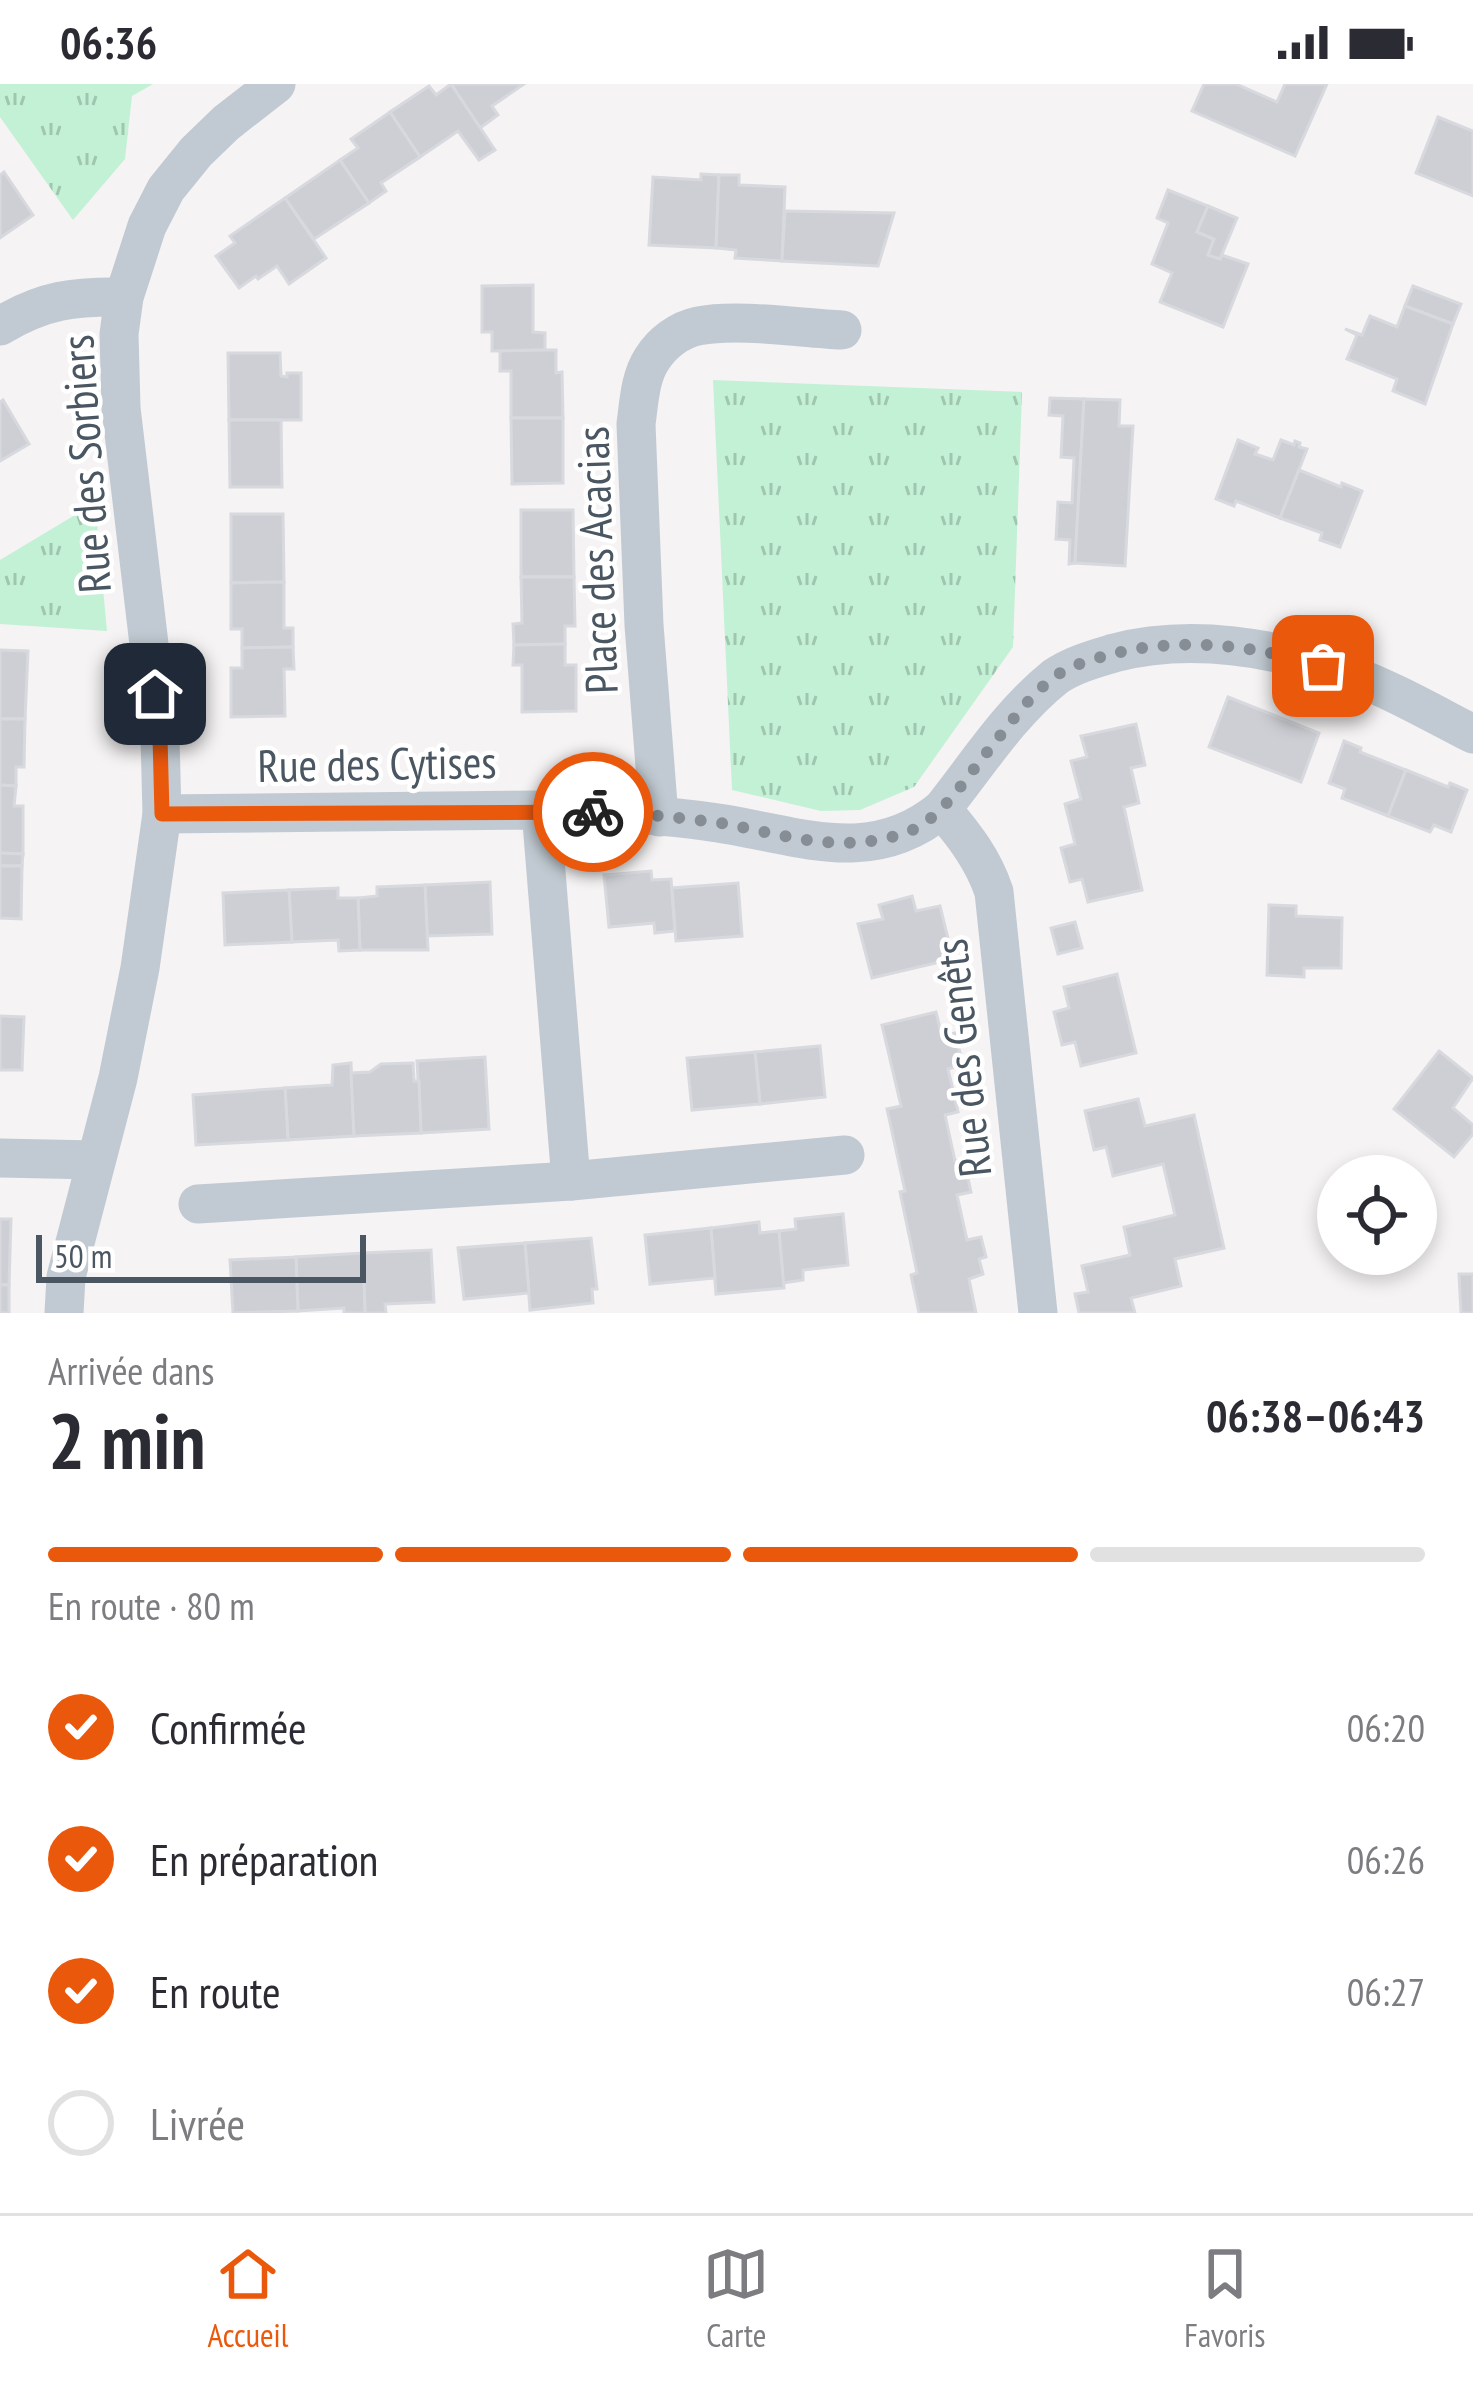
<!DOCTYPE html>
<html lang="fr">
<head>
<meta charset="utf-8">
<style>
	:root { --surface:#fff; --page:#f7f7f7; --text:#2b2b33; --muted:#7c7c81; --line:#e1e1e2; --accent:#ea580c }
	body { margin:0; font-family:"PT Sans Narrow",sans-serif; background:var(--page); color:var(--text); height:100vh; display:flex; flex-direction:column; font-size:45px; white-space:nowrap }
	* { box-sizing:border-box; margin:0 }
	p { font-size:39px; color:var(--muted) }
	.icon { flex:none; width:66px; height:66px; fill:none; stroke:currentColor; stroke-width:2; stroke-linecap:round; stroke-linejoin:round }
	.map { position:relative; height:1229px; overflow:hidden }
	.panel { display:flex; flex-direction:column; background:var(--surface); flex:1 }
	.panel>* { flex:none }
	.controls { position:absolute; left:1317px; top:1071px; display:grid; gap:24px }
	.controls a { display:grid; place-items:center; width:120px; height:120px; border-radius:50%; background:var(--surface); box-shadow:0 6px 18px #0003; font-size:60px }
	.scale { position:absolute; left:36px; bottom:30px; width:330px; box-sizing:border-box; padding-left:12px; border:6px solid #4a5661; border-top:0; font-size:33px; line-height:42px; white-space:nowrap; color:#4a5661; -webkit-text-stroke:9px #fff; paint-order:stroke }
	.pin { position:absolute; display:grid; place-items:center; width:102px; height:102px; color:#fff; margin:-51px; border-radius:24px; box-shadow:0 6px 18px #0006 }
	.courier { position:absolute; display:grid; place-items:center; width:120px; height:120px; margin:-60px; border:9px solid #ea580c; border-radius:50%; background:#fff; color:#222; box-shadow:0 3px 15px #0007 }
	.head em { font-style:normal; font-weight:700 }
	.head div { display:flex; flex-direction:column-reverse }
	.head { display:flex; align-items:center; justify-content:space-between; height:204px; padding:0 48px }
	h1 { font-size:78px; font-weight:700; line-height:90px }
	.bar { display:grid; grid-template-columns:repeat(4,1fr); gap:18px 12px; align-content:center; height:144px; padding:0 48px }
	.bar i { height:15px; border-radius:9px; background:var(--line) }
	.bar .active { background:var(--accent) }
	.bar p { grid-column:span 4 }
	ol { padding:0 48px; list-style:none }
	li { display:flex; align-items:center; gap:36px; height:132px }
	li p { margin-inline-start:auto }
	li .icon { padding:12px; border-radius:50%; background:var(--accent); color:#fff; stroke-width:4 }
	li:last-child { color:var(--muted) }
	li i { width:66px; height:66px; border:6px solid var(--line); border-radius:50% }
	.status { display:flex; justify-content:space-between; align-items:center; height:84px; padding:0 60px; background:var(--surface); direction:ltr }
	.status svg { height:33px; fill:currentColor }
	.menu { display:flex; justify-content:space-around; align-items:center; height:168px; border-top:3px solid var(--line); background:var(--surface); font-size:33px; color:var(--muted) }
	.menu a { display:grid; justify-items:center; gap:6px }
	.menu .active { color:var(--accent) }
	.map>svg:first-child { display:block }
	.park { fill:url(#park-tufts) }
	.building { fill:#cdcfd5; stroke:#d7d9de; stroke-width:3 }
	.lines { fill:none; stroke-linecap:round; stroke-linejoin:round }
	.minor { stroke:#c1cad2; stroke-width:39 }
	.done { stroke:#868d94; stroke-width:12; stroke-dasharray:0 21.6 }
	.route { stroke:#ea580c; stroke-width:15 }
	.labels { text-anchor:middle; stroke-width:9; stroke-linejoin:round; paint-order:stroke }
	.street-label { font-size:45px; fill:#4a5661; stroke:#fff }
</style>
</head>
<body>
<div class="status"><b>06:36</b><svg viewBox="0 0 49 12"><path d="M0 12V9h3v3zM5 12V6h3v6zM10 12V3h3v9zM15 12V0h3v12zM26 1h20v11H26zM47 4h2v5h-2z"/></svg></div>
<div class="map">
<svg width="1473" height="1229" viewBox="0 0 1473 1229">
	<defs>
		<pattern id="park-tufts" width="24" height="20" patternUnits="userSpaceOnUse" patternTransform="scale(3)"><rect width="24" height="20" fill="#c3f1d5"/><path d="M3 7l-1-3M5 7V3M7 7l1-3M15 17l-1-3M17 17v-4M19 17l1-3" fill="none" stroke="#a0c6b0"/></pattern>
	</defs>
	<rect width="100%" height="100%" fill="#f5f3f3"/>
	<g class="park">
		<polygon points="0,0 153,0 132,12 125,75 73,136 0,33"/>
		<polygon points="713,296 1022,308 1013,563 914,703 860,726 821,727 732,706"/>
		<polygon points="95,419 107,547 0,540 0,476"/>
	</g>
	<g class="building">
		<polygon points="451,0 524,0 492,22 498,31 480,44"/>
		<polygon points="451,0 495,66 479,76 458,47 420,73 390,28 429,2 436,11"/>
		<polygon points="1204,0 1236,0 1277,18 1285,0 1327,0 1295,72 1192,27"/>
		<polygon points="390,28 420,73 381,99 386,107 369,119 340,76 358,64 351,55"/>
		<polygon points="1438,33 1473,47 1473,112 1416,89"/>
		<polygon points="340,76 369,119 314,155 285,114"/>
		<polygon points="4,88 33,131 0,154 0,91"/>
		<polygon points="701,90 719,91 716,164 649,161 653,93 701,96"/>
		<polygon points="719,91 739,91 739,101 785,103 782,177 735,174 736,166 716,164"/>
		<polygon points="1168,106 1208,122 1197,148 1214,155 1208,171 1220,175 1222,171 1248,180 1223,243 1160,218 1172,189 1152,180 1168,139 1157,134"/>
		<polygon points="285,114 326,174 289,200 277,182 258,195 256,192 239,204 216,172 235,159 230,152"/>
		<polygon points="1208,122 1237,134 1220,175 1208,171 1214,155 1197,148"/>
		<polygon points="785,127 894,129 878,182 782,177"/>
		<polygon points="533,201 533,248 545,249 545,266 492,267 492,248 482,248 482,202"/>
		<polygon points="1413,202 1461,220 1453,240 1405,222"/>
		<polygon points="1405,222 1453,240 1425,320 1393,307 1397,295 1347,275 1357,251 1345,245 1362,251 1370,232 1397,243"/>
		<polygon points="545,266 556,266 556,289 562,288 563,334 511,334 511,287 500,287 500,267"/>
		<polygon points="228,269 280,269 281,292 287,293 287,289 301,289 301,336 229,336"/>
		<polygon points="1050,314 1084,315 1075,479 1069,480 1070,456 1056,455 1058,418 1072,419 1074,374 1061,373 1063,332 1049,331"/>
		<polygon points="1084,315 1120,316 1119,342 1133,342 1125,482 1075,479"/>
		<polygon points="3,316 29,360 0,377 0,318"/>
		<polygon points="511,334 563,334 563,399 512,400"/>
		<polygon points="229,336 281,336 282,403 230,403"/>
		<polygon points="1238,356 1258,364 1255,370 1273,376 1281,356 1294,361 1295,357 1300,359 1299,363 1307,365 1280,434 1236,417 1234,422 1216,415"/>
		<polygon points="1299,386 1341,403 1342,399 1362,407 1340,463 1320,456 1322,449 1280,434"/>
		<polygon points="521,426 573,426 574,493 521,493"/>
		<polygon points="231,430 283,430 284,498 231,499"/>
		<polygon points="521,493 574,493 575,542 565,542 565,560 514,561 513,540 522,539"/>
		<polygon points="284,498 284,544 293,544 293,563 242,564 242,545 231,545 231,499"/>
		<polygon points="565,560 565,581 576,581 576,627 522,628 522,581 513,581 514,561"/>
		<polygon points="293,563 294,585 284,585 285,632 231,633 231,584 242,584 242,564"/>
		<polygon points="0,566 28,567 25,635 0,635"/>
		<polygon points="1228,613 1319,649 1301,698 1209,663"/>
		<polygon points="0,635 25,635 24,683 16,683 16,702 0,701"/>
		<polygon points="1136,640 1145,681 1131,684 1139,719 1124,723 1142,806 1088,818 1082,795 1070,798 1061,764 1075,760 1065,720 1081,715 1071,677 1087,673 1081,652"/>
		<polygon points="1344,657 1361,664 1360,668 1406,686 1388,732 1342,714 1345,705 1329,699"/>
		<polygon points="1406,686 1448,703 1450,699 1467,706 1451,748 1434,741 1430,748 1388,732"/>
		<polygon points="0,701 16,702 14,722 23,722 23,770 0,769"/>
		<polygon points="0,769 23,770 22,782 0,782"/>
		<polygon points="0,782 22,782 21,835 0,834"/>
		<polygon points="651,787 652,796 671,795 675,847 655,849 654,839 609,843 604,791"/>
		<polygon points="490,798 492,850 427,852 425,801"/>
		<polygon points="738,799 742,852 676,857 672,804"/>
		<polygon points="425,801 428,866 360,866 358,814 377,812 377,803"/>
		<polygon points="338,804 338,814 358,814 360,866 339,867 338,856 292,858 289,806"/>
		<polygon points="289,806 292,858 225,861 223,809"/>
		<polygon points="912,812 916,827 940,822 953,875 872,894 858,840 883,835 879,821"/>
		<polygon points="1269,821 1296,822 1296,832 1342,834 1341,884 1304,884 1304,893 1267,891"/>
		<polygon points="1075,838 1082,864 1058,870 1051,844"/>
		<polygon points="1117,890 1136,969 1081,982 1075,958 1062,961 1054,928 1069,924 1064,903"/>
		<polygon points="936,928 942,952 955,949 963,981 948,985 958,1028 945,1031 955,1077 968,1074 973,1093 968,1094 971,1108 957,1111 967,1156 981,1153 986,1173 979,1175 983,1190 969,1195 976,1229 919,1229 911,1191 917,1189 900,1108 905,1107 887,1025 901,1022 882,941"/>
		<polygon points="0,932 24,933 22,986 0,986"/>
		<polygon points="820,962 825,1013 760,1020 755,968"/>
		<polygon points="1439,967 1473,994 1453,1024 1473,1041 1473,1050 1454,1073 1394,1025"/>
		<polygon points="755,968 760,1020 692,1026 687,974"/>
		<polygon points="485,973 489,1045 421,1049 417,977"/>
		<polygon points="351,979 354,1052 288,1056 285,1004 332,1001 333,981"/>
		<polygon points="413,979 414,997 419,997 421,1049 354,1052 351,989 370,988 381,980"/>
		<polygon points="285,1004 288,1056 196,1061 193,1011"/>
		<polygon points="1138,1015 1145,1042 1194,1031 1224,1164 1175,1175 1181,1202 1131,1214 1135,1229 1079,1229 1075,1210 1088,1208 1082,1182 1130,1171 1124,1143 1175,1131 1163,1080 1113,1092 1106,1063 1094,1066 1085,1027"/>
		<polygon points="843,1130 848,1181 803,1186 803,1196 783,1199 779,1147 796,1145 795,1135"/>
		<polygon points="0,1135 11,1135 9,1201 0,1201"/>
		<polygon points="759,1138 760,1149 779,1147 784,1204 716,1210 711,1144"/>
		<polygon points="711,1144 715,1194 650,1200 645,1151"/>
		<polygon points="591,1154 597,1205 592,1205 593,1219 530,1226 525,1159"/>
		<polygon points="525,1159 529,1209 464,1215 458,1164"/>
		<polygon points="431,1166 434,1218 385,1220 386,1229 365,1229 363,1169"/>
		<polygon points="363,1169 365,1229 344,1229 344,1224 298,1227 296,1173"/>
		<polygon points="296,1173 298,1227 233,1229 230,1176"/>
		<polygon points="1459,1190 1473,1190 1473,1229 1461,1229"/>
		<rect x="0" y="1201" width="9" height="28"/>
	</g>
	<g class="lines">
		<g class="minor">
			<path d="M 0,242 C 43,216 74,212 124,213"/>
			<path d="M 942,725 C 964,751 983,775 994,808 L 1038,1229"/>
			<polyline points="541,726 571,1097"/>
			<path d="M 162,730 L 541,726 C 600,728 660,730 718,739 C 798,751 871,784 942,725 C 977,681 1010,629 1055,593 C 1072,581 1094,575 1114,569 C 1190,549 1276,563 1349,590 C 1392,606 1432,629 1473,650"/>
			<path d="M 659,733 L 644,541 L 636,340 C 639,318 640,293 652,275 C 662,259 679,246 698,242 C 738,234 799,244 842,246"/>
			<polyline points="0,1074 96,1076"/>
			<polyline points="198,1120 571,1097 845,1071"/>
			<polyline points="64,1229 66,1193 118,994 140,884 162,730 160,653 121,324 119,250 124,213 147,142 166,105 196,68 226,39 276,0"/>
		</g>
	</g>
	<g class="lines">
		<path class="done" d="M 593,728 C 634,729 678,733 720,739 C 784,750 833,770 899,751 C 938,740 960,702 984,672 C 1007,644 1028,612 1057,591 C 1072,581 1091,576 1108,571 C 1180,552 1253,561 1323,582"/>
		<polyline class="route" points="155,610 160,653 162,730 593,728"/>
	</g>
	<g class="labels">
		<g class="street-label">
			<text transform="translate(86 380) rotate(-94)" y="16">Rue des Sorbiers</text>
			<text transform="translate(597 476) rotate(-92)" y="16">Place des Acacias</text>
			<text transform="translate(377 680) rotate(-1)" y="16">Rue des Cytises</text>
			<text transform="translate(963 974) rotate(-96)" y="16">Rue des Genêts</text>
		</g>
	</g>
</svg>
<div class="controls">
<a><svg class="icon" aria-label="locate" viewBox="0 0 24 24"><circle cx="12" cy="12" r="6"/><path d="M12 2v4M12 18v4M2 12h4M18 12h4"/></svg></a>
</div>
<div class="scale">50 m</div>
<div class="pin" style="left:1323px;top:582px;background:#ea580c"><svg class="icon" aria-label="bag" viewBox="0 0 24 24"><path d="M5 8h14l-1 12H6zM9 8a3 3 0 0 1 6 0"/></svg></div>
<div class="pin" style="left:155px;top:610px;background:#1f2937"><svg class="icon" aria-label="home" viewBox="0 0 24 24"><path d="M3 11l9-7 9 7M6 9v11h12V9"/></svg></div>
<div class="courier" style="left:593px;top:728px"><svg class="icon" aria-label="bike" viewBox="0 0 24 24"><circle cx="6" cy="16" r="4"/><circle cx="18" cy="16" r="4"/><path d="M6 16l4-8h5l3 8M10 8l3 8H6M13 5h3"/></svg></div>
</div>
<section class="panel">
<div class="head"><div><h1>2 min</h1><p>Arrivée dans</p></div><em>06:38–06:43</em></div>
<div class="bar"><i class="active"></i><i class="active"></i><i class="active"></i><i></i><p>En route · 80 m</p></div>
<ol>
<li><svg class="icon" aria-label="check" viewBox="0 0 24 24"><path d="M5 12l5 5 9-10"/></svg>Confirmée<p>06:20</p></li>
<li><svg class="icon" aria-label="check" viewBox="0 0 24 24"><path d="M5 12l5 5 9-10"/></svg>En préparation<p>06:26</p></li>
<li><svg class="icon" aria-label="check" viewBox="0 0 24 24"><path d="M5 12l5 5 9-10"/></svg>En route<p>06:27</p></li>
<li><i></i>Livrée</li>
</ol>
</section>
<nav class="menu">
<a class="active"><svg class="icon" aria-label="home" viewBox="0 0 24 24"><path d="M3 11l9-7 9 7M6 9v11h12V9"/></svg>Accueil</a>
<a><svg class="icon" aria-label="map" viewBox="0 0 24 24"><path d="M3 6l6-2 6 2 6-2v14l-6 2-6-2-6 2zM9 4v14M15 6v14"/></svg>Carte</a>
<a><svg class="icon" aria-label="saved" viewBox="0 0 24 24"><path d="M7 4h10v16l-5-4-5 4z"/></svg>Favoris</a>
</nav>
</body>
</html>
